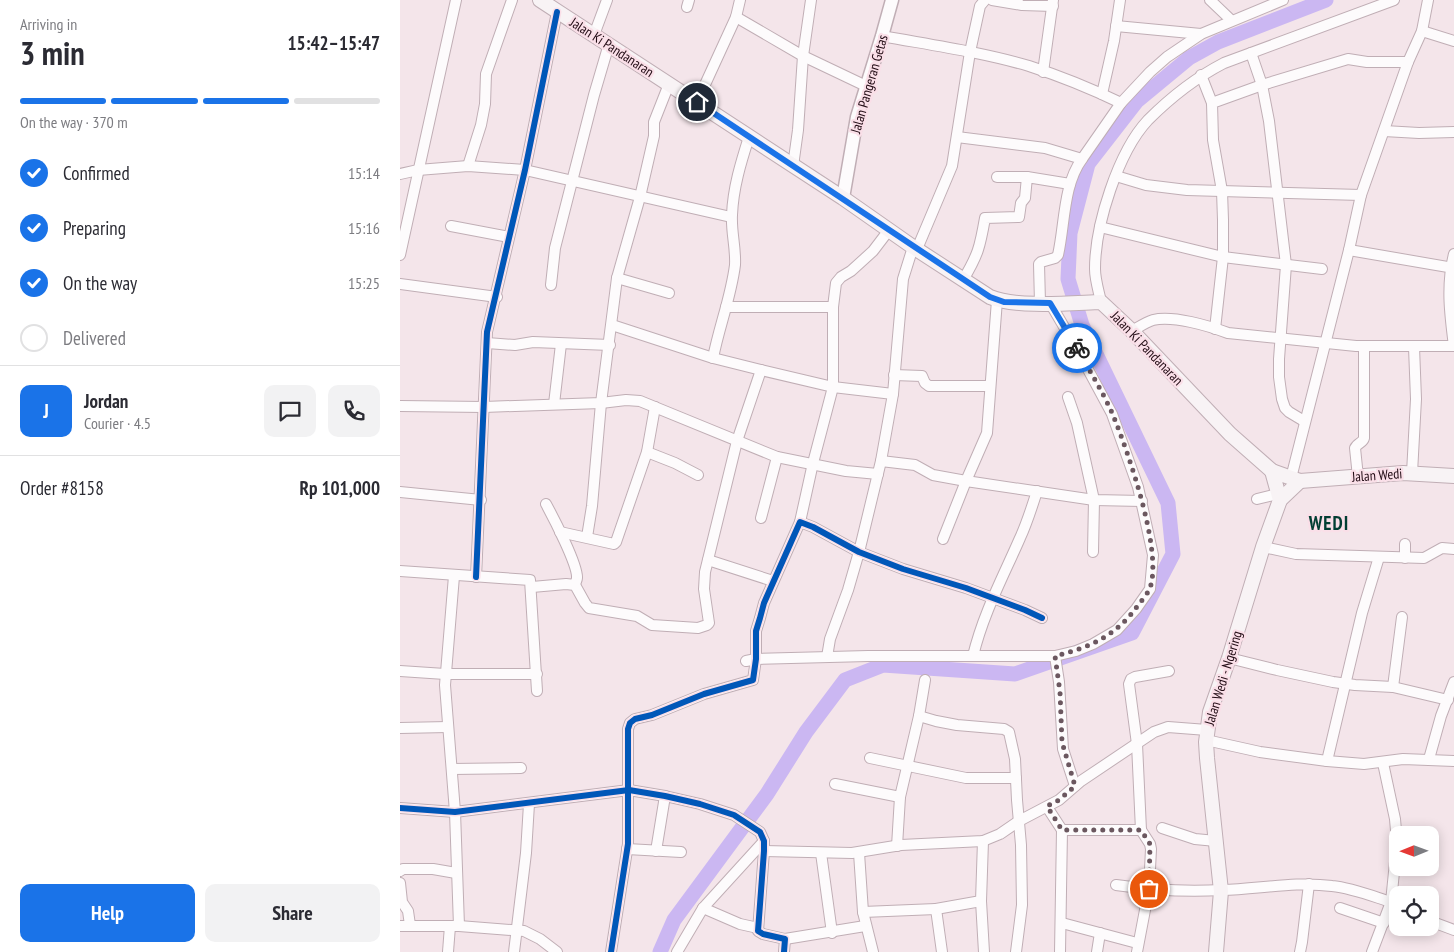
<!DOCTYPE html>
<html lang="en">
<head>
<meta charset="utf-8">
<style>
	:root { --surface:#fff; --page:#f2f2f3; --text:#2b2b33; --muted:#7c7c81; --line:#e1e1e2; --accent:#1a73e8 }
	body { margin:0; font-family:"PT Sans Narrow",sans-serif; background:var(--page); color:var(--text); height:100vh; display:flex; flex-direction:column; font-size:19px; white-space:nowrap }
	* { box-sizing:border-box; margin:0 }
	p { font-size:16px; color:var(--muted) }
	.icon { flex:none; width:28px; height:28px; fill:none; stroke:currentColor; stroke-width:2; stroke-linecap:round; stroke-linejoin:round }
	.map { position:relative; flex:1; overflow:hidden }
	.side { display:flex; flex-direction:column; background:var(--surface); width:400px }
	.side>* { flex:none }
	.needle { width:32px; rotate:269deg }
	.fabs { position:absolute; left:989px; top:826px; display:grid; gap:10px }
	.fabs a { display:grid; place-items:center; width:50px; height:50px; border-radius:10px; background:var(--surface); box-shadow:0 2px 12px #0003; font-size:25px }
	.pin { position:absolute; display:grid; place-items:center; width:42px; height:42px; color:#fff; margin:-21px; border:2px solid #fff; border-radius:50%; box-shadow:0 1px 5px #0007 }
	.courier { position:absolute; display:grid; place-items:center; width:50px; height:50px; margin:-25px; border:4px solid #1a73e8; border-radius:50%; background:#fff; color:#222; box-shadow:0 1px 6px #0007 }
	.head em { font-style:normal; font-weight:800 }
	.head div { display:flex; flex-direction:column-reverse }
	.head { display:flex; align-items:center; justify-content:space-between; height:85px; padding:0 20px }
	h1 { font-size:32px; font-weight:800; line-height:38px }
	.bar { display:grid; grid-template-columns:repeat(4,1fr); gap:8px 5px; align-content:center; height:60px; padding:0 20px }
	.bar i { height:6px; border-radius:4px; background:var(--line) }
	.bar .current { background:var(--accent) }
	.bar p { grid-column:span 4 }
	.line { display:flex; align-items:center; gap:12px; padding:0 20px; border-top:1px solid var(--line) }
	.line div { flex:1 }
	.round { display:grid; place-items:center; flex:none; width:52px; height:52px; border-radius:10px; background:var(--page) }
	ol { padding:0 20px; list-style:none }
	li { display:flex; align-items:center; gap:15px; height:55px }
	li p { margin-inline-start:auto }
	li .icon { padding:5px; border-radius:50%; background:var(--accent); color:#fff; stroke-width:4 }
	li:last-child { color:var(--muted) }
	li i { width:28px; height:28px; border:2px solid var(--line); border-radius:50% }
	.cta { display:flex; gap:10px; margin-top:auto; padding:10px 20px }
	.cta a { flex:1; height:58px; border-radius:10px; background:var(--accent); color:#fff; font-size:20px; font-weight:800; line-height:58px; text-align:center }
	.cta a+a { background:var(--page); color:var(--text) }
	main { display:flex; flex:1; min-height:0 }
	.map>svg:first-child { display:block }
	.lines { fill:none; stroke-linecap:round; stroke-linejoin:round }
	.river { stroke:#cbb7f2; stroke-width:15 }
	.minor-casing { stroke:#c0aeb5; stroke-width:12 }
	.tertiary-casing { stroke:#c0aeb5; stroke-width:15 }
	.secondary-casing { stroke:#c0aeb5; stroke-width:16 }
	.minor { stroke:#fdfbfc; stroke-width:10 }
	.tertiary { stroke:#fdfbfc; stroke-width:12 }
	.secondary { stroke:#f8f3f5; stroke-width:14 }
	.cycleway-casing { stroke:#fadfe8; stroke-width:9 }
	.cycleway { stroke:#0057b8; stroke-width:6 }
	.done { stroke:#6b575f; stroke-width:5; stroke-dasharray:0 9 }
	.route { stroke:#1a73e8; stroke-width:6 }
	.labels { text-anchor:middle; stroke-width:4.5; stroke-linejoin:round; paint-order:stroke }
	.street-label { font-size:14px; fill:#210b14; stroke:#fadfe8 }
	.district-label { font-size:19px; font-weight:bold; letter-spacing:1px; fill:#023e33; stroke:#fadfe8 }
</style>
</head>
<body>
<main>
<section class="side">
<div class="head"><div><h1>3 min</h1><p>Arriving in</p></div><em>15:42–15:47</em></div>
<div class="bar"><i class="current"></i><i class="current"></i><i class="current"></i><i></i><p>On the way · 370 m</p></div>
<ol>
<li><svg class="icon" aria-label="check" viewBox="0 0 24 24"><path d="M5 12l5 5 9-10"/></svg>Confirmed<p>15:14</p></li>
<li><svg class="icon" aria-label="check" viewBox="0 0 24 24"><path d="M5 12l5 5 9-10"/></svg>Preparing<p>15:16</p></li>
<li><svg class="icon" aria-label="check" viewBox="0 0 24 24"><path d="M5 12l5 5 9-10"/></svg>On the way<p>15:25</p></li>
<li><i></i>Delivered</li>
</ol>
<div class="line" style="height:90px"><b class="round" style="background:var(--accent);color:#fff">J</b><div><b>Jordan</b><p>Courier · 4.5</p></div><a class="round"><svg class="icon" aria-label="chat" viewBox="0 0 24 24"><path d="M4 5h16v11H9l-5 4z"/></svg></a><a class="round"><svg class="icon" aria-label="phone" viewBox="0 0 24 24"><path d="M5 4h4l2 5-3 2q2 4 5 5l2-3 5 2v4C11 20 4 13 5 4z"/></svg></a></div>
<div class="line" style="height:65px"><div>Order #8158</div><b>Rp 101,000</b></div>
<div class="cta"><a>Help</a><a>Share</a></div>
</section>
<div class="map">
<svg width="1054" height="952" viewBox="0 0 1054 952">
	<rect width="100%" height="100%" fill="#f4e5ea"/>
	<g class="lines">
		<polyline class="river" points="260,952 274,920 367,794 406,732 445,680 483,665 615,674 732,633 773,554 768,503 682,325 668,279 670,233 688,164 737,101 789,58 818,42 926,0"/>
		<defs>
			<g id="minor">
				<polyline points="592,0 622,5 653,6"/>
				<polyline points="810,0 831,20"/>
				<polyline points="287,7 289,0"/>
				<polyline points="336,17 403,56 466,86"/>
				<polyline points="716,26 801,34"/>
				<polyline points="1022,31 1054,41"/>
				<polyline points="194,35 207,0"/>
				<path d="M 482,36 C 531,45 581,52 629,66 C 657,75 694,90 721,103 L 750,72 L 767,57 L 801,34 L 883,0"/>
				<polyline points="851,53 862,85 869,121 886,265 879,359 879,377 882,399 885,408 889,412 904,421"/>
				<polyline points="643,72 653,0"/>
				<polyline points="801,75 812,103"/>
				<polyline points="702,94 714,41 720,0"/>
				<polyline points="297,102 336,17 340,0"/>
				<polyline points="984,131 1019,133 1054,132"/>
				<path d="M 557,137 L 645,148 L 682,159 C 663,185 665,224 658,255 L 655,258 L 641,262 L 639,264 L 640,303"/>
				<polyline points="682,159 721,103"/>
				<polyline points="68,166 81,125 85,104 86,74 112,0"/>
				<polyline points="393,166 398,130 403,56 411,0"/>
				<polyline points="0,174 18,170 68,166 125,170 331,217"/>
				<polyline points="716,176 746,185 787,190 961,195"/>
				<polyline points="597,177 627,177"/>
				<polyline points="51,226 109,237"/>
				<polyline points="700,227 823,257 922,269"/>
				<polyline points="517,249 552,166 570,52 580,6 585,0"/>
				<polyline points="949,250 1054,268"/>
				<polyline points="0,255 56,0"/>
				<polyline points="217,278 269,293"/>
				<path d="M 563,280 C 578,255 580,247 585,218 L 619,217 L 621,203 L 625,198 L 627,177 L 670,184"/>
				<polyline points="0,284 97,297"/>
				<polyline points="151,285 155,248 194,95 209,44"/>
				<path d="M 701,302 C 699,292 695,280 695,269 C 695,225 718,152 748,120 C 771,97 795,78 824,63 L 994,0"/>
				<polyline points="326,307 433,307"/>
				<polyline points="212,325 313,358 361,370 433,387 493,394"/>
				<polyline points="815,329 823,257 823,220 822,191 813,140 812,103 862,85 948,59 967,62 1008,62"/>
				<path d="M 732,331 C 739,327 746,322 753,320 C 773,315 809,326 828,333 L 956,346 L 1054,346"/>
				<polyline points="87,343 115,345 133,342 210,345"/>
				<path d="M 1054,346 C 1050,315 1046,285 1054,254"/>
				<path d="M 313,358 C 319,327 331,297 335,265 C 336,248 331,232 332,215 C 333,188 341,162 349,137"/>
				<polyline points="494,375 522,376 525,383 529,386 590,386"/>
				<polyline points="668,397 677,423 694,500 693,552"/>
				<polyline points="154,404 161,344"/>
				<polyline points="0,406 84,407 201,403 226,400 240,401 377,457 446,471 478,474"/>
				<polyline points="247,452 275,463 298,475"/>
				<polyline points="481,461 515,465 533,475 566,481 694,500 742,501"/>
				<polyline points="1012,473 1016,399 1014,347"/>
				<path d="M 958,477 L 955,448 C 957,443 963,443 964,438 L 964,347"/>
				<polyline points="891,478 949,250 961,195 1008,62 1022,31 1028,0"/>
				<polyline points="0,492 81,500"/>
				<polyline points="857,499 878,494"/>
				<path d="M 146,504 C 153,517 178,565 177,578 C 177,580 175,583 175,585"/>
				<polyline points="361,518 377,457"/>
				<polyline points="400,522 413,463 433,387 433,307 436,283 441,277 451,271 473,251 489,230"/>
				<polyline points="160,532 214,544 216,542 247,452 255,407"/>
				<polyline points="187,537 192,506 201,403 217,278 240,197 254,136 254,122 269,84"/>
				<polyline points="543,539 566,481 587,433 597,300"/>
				<polyline points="1005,544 1005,558"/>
				<polyline points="863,547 896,554 1024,558 1042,548 1054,549"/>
				<polyline points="308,560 373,581"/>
				<polyline points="0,571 130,580 137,691"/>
				<polyline points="54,576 45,685 55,812 59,926"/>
				<polyline points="76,577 87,332 125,170 157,12"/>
				<polyline points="132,587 166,584 175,585 185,603 189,608 237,616 252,625 298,628 307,625 309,623 304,589 305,572 337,441 361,370"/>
				<path d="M 573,656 C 583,614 603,577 620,538 C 627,523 632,507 637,491"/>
				<polyline points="655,656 659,682 663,749 675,786"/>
				<polyline points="427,657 430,639 448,590 459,552 481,461 493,394 503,279 513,247"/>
				<polyline points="829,658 877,670 933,682 955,685 993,687 1048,700"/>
				<polyline points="346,661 356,659 468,656 655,656 676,651 693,644 717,630 736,609 750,589 753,555 738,487 712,414 677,349 650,303"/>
				<polyline points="0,671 45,674 137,674"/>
				<polyline points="993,687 1002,617"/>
				<polyline points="519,716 536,721 557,725 604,729 609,732 615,759 617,800 621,845 622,905 616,952"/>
				<polyline points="0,728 48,727"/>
				<polyline points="806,740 860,752 927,761 964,764 1003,759 1054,761"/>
				<polyline points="470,758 566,778 616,778"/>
				<polyline points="1029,759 1041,716 1054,682"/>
				<polyline points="927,761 962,613 979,557"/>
				<polyline points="52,769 121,768"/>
				<polyline points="435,784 500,797 519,716 525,680"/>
				<polyline points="647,807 662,830 741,830 750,844 751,849 749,889 737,952"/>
				<polyline points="0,808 55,812 229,790 265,796 300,804 334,815 360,832 364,841 364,851 358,931 363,934 385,939 384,952"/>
				<polyline points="762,828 795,839 816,841"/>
				<polyline points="741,830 737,744 729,684 731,679 735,677 769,671"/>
				<polyline points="497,846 500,797"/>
				<polyline points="227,849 281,852"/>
				<polyline points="256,851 265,796"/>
				<polyline points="364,851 452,853 501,845 583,841 600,834 619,821 659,800 681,781 754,732 768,727 807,730"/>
				<polyline points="421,853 432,933"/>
				<polyline points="459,853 463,912 473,952"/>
				<polyline points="0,871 3,869 33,869 56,873"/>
				<polyline points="0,883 2,902 8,911 10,925"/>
				<path d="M 716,885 C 751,890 787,892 822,890 C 859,889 896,881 932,886 C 952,888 972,896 991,902"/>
				<polyline points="581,901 584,952"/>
				<polyline points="303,908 340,924 358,928"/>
				<polyline points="940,908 984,923"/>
				<polyline points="463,912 536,909"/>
				<polyline points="1030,921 1054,930"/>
				<polyline points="662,923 737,943"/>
				<polyline points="0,926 59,926 124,931 140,939 157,952"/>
				<polyline points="385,939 465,926"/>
				<polyline points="48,952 50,926"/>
				<polyline points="114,952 126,853 129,804"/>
				<polyline points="211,952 228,844 228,729 230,723 235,719 252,715 304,694 353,680 356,659 356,631 360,618 364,603 400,522 413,527 459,552 503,569 566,588 625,610 642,618"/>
				<polyline points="277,952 303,908 364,841"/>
				<polyline points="542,952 536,909 581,901 583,841"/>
				<polyline points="660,952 662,830"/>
				<polyline points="697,952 700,933"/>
				<polyline points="900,952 902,942 909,884"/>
				<polyline points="972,952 991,902 997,842 995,819 983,763"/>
			</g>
			<polyline id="tertiary" points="443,198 457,117 482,36 492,0"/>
			<g id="secondary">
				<path d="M 140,0 L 443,198 L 513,247 L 590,297 C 617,308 671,303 701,302 L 732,331 L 830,434 L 872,471"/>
				<polyline points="880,500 872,471 900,481 1003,473 1054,476"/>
				<polyline points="816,952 821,891 807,758 806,742 810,712 829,658 863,547 880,500 900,481"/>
			</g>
		</defs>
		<use href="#minor" class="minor-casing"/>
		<use href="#tertiary" class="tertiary-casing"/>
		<use href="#secondary" class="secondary-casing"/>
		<use href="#minor" class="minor"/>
		<use href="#tertiary" class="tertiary"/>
		<use href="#secondary" class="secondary"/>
		<defs>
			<g id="cycleway">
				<polyline points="76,577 87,332 125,170 157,12"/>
				<polyline points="0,808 55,812 229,790 265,796 300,804 334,815 360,832 364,841 364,851 358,931 363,934 385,939 384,952"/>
				<polyline points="211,952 228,844 228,729 230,723 235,719 252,715 304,694 353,680 356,659 356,631 360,618 364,603 400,522 413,527 459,552 503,569 566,588 625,610 642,618"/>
			</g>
		</defs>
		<use href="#cycleway" class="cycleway-casing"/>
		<use href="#cycleway" class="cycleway"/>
	</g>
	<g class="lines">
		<path class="done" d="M 677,348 C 689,370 703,392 713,415 C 728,452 763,551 750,588 C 748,593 743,599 739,604 C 717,635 692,647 655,656 L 660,692 L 662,742 L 675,786 L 659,800 L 647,806 L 662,830 L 741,830 L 750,844 L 749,889"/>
		<polyline class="route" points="297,102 590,297 604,302 650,303 677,348"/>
	</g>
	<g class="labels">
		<g class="street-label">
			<text transform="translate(212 47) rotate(33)" y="5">Jalan Ki Pandanaran</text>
			<text transform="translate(469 84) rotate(-74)" y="5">Jalan Pangeran Getas</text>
			<text transform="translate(747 348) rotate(46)" y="5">Jalan Ki Pandanaran</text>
			<text transform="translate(977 475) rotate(-4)" y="5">Jalan Wedi</text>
			<text transform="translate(823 678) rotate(-73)" y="5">Jalan Wedi - Ngering</text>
		</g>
		<g class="district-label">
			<text x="929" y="530">WEDI</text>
		</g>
	</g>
</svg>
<div class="fabs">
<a><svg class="needle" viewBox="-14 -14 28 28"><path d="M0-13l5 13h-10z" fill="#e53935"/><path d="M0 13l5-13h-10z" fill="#7c7c81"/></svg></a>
<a><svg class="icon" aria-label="locate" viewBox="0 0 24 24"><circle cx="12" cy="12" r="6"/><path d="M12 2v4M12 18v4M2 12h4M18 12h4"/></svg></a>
</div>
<div class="pin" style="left:749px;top:889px;background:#ea580c"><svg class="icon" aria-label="bag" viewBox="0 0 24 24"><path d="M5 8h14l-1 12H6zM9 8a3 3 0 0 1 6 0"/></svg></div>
<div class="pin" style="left:297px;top:102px;background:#1f2937"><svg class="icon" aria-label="home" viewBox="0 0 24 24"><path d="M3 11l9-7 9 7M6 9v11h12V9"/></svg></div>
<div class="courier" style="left:677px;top:348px"><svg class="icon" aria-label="bike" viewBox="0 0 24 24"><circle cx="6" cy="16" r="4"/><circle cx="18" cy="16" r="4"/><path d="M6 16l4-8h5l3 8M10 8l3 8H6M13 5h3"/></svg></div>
</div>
</main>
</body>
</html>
